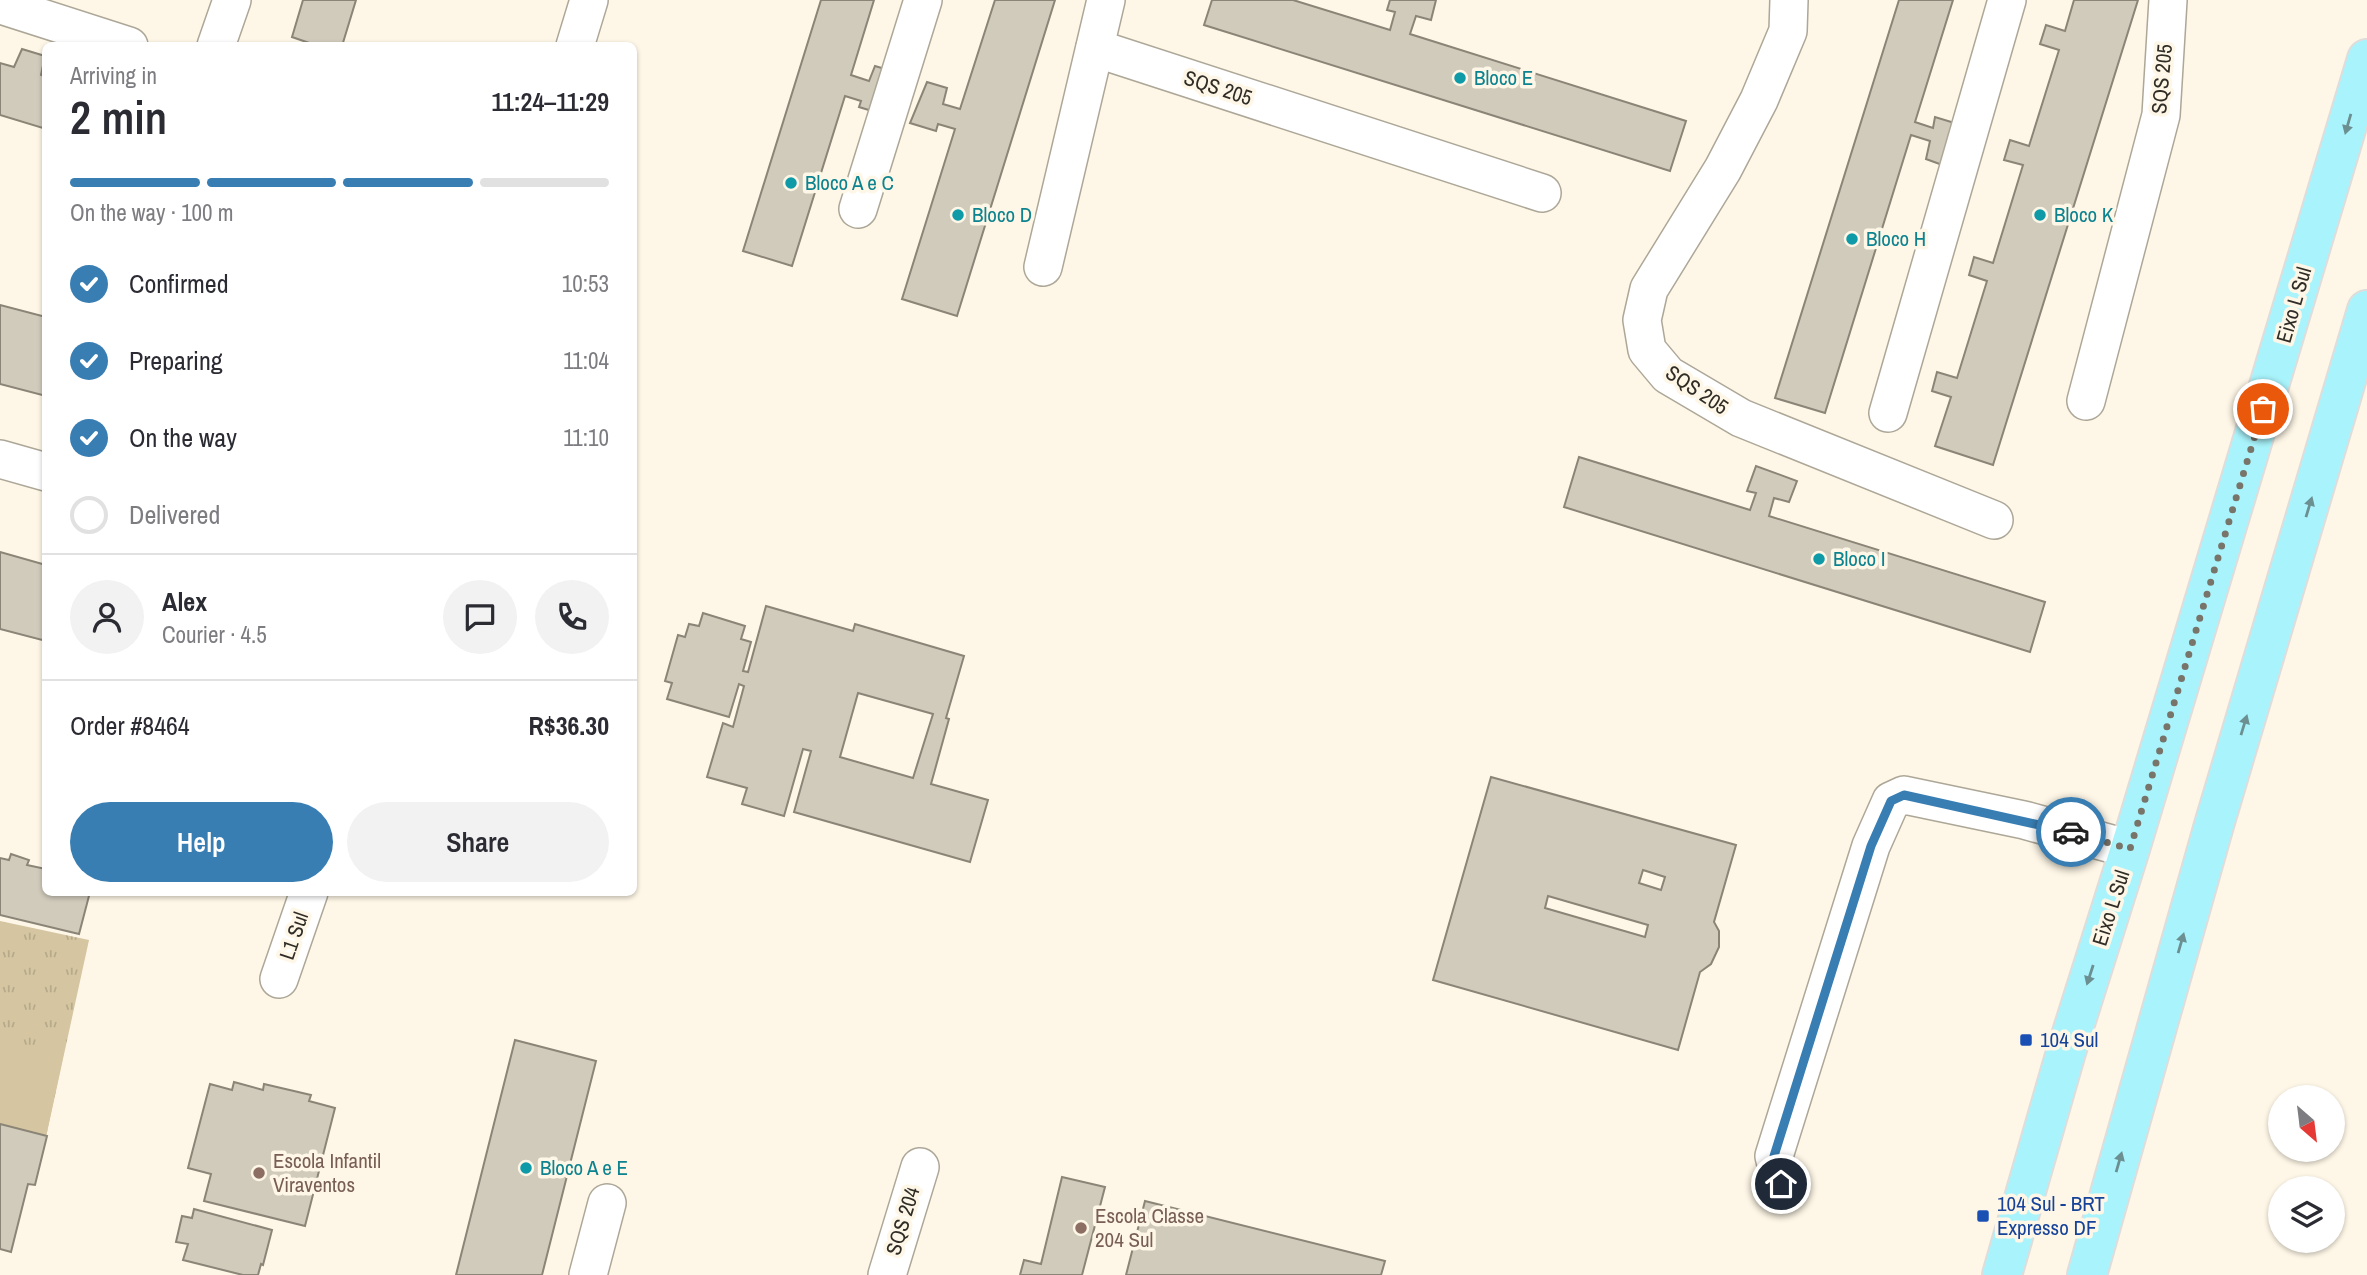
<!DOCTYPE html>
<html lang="en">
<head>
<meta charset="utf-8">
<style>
	:root { --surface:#fff; --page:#f2f2f3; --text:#2b2b33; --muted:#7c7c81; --line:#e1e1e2; --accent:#387eb3 }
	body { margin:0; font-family:"Archivo Narrow",sans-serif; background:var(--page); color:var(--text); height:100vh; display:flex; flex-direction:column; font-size:26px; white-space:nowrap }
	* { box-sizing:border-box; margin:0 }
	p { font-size:23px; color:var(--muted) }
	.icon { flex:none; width:38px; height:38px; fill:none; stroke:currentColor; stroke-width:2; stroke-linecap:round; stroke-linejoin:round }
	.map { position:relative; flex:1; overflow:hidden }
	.drawer { position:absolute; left:42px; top:42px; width:595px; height:854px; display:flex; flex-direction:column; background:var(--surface); border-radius:10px; box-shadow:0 2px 5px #0004 }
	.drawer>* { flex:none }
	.needle { width:46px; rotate:152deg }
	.buttons { position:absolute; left:2268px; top:1085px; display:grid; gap:14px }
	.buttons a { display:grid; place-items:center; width:77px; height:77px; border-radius:50%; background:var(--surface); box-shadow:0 2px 5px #0004; font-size:35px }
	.pin { position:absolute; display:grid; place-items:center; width:60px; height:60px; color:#fff; margin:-30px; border:4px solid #fff; border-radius:50%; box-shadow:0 2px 7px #0007 }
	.courier { position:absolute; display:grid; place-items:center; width:70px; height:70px; margin:-35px; border:5px solid #387eb3; border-radius:50%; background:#fff; color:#222; box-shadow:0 2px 9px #0007 }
	.overview em { font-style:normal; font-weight:600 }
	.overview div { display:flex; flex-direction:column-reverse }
	.overview { display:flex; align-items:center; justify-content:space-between; height:119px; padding:0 28px }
	h1 { font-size:46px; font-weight:600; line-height:52px }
	.bar { display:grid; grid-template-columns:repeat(4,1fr); gap:10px 7px; align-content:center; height:84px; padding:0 28px }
	.bar i { height:9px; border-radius:5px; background:var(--line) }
	.bar .selected { background:var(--accent) }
	.bar p { grid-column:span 4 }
	.line { display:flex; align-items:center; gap:18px; padding:0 28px; border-top:2px solid var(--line) }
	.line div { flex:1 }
	.round { display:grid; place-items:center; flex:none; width:74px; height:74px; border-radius:37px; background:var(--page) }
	ol { padding:0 28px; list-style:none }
	li { display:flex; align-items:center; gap:21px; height:77px }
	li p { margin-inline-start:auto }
	li .icon { padding:7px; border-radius:50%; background:var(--accent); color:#fff; stroke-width:4 }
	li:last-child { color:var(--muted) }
	li i { width:38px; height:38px; border:4px solid var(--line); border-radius:50% }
	.primary-button { display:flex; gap:14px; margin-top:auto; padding:14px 28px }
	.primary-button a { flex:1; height:80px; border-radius:42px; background:var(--accent); color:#fff; font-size:28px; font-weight:600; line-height:80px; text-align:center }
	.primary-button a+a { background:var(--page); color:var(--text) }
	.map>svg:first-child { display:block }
	.grass { fill:url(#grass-tufts) }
	.pitch { fill:#d5c6a1 }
	.building { fill:#d1cbbc; stroke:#8b8577; stroke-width:2; fill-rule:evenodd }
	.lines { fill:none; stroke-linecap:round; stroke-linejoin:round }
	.minor-casing { stroke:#ada798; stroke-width:40 }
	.major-casing { stroke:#dedddc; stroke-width:42 }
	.minor { stroke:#fff; stroke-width:37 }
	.major { stroke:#a9f4fc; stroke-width:38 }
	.oneway { fill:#6c9092 }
	.done { stroke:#78746a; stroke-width:7; stroke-dasharray:0 12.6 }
	.route { stroke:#387eb3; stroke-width:9 }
	.culture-dot { fill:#0f9aa8; stroke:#fef7e7; stroke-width:2.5 }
	.transit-dot { fill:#1a4fb4; stroke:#fef7e7; stroke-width:2.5 }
	.education-dot { fill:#8d6e63; stroke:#fef7e7; stroke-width:2.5 }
	.labels { text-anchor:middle; stroke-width:7; stroke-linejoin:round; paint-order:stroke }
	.culture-label { font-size:21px; fill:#0d838f; stroke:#fef7e7; text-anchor:start }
	.street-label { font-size:21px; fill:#302d27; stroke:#fef7e7 }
	.transit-label { font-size:21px; fill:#164399; stroke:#fef7e7; text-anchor:start }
	.education-label { font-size:21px; fill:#785e54; stroke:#fef7e7; text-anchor:start }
</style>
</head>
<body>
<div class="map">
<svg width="2367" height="1275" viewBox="0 0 2367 1275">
	<defs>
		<pattern id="grass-tufts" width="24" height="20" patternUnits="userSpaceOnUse" patternTransform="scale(1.75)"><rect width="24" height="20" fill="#d5c6a1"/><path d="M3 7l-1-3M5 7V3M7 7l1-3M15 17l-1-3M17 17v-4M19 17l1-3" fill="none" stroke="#b7aa8b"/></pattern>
	</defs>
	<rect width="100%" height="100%" fill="#fef7e7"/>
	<polygon class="grass" points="0,921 89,940 44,1146 0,1137"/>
	<polygon class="pitch" points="0,1040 64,1052 44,1146 0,1137"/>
	<g class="building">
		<polygon points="303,0 356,0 342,46 318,46 292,37"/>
		<polygon points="821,0 874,0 851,75 869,81 875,66 895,72 885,115 859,107 861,101 845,96 792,266 743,251"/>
		<polygon points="995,0 1055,0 957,316 902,299 955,129 938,124 936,131 910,123 927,82 947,88 943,104 960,109"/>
		<polygon points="1212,0 1293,0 1390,30 1395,12 1387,10 1390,0 1436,0 1431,20 1416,16 1410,34 1686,121 1670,171 1204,25"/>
		<polygon points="1899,0 1953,0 1915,122 1933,128 1935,117 1961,125 1945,166 1926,159 1930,141 1911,135 1825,413 1775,398"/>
		<polygon points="2074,0 2138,0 1993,465 1935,446 1951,397 1932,391 1937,372 1957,378 1987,281 1969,275 1974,257 1993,263 2023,165 2004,160 2010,140 2029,146 2059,50 2040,44 2046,25 2065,31"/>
		<polygon points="22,49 45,56 41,75 46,77 46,129 0,115 0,63 14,67"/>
		<polygon points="0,305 46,317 46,396 0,384"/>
		<polygon points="1579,457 1750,510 1756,493 1747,491 1756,466 1797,481 1789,502 1774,498 1769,516 2045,602 2030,652 1564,507"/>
		<polygon points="0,552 46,565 46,641 0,629"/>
		<path d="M 766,606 L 853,631 L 855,624 L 964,656 L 946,718 L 949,719 L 931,784 L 988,800 L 970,862 L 794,812 L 811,751 L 803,749 L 784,816 L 742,804 L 747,788 L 707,777 L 723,723 L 733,727 L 744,686 L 739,684 L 729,717 L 667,699 L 672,683 L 665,681 L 678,635 L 685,637 L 689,624 L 699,626 L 703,613 L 745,626 L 741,639 L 751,642 L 743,671 L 748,672 ZM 858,693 L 933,714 L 913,778 L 840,757 Z"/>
		<path d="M 1491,777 L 1736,845 L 1714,922 L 1719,931 L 1719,947 L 1711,964 L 1700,972 L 1678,1050 L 1433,980 ZM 1643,870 L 1665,877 L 1661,890 L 1639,883 ZM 1548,896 L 1648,925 L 1645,937 L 1545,908 Z"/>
		<polygon points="11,854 29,860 27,865 46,869 46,892 90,892 79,934 0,915 0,858 9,860"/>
		<polygon points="515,1040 596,1061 542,1275 456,1275"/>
		<polygon points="234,1082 263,1090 264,1084 311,1095 309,1101 335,1108 305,1226 204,1201 211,1174 188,1168 210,1084 232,1090"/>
		<polygon points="0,1124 47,1136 35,1185 28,1184 11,1252 0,1249"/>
		<polygon points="1062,1177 1105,1187 1082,1275 1020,1275 1024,1260 1041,1264"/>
		<polygon points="1145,1201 1385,1261 1381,1275 1126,1275"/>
		<polygon points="194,1209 272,1230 263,1265 261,1264 258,1275 243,1275 183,1260 188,1244 176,1242 182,1216 192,1218"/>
	</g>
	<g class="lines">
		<defs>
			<g id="minor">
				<polyline points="1789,0 1788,31 1759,100 1723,169 1649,289 1642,320 1647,350 1668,375 1741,418 1994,520"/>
				<polyline points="1,5 129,46"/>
				<polyline points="216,46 232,0"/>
				<polyline points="575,46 589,0"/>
				<polyline points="1095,48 1542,193"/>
				<polyline points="858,209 923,0"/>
				<polyline points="1043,267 1106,0"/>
				<polyline points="2086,401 2161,115 2168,0"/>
				<polyline points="1888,413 2007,0"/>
				<polyline points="0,459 46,472"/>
				<polyline points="279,979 309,892"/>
				<polyline points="1781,1184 1774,1156 1871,846 1891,801 1904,795 2024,820 2130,849"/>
				<polyline points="588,1275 607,1203"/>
				<polyline points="887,1275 920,1167"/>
			</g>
			<g id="major">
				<polyline points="2002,1275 2066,1052 2130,849 2367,59"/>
				<polyline points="2087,1275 2214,825 2367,310"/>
			</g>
		</defs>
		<use href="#minor" class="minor-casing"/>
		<use href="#major" class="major-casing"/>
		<use href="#minor" class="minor"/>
		<use href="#major" class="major"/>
	</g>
	<defs><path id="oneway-solid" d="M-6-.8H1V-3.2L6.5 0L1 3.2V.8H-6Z" transform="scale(1.75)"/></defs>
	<g class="oneway">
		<use href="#oneway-solid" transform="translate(2348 124) rotate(106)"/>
		<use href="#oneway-solid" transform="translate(2309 507) rotate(-73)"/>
		<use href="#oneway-solid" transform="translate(2244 725) rotate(-73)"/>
		<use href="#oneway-solid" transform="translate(2181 943) rotate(-74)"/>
		<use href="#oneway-solid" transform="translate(2090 975) rotate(108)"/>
		<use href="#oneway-solid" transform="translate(2119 1162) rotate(-74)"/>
	</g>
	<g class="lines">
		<polyline class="done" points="2071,832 2130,849 2263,409"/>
		<polyline class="route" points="1781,1184 1774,1156 1871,846 1891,801 1904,795 2071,832"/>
	</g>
	<g class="culture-dot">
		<circle cx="1460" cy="78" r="7"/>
		<circle cx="791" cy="183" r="7"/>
		<circle cx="958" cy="215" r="7"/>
		<circle cx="2040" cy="215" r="7"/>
		<circle cx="1852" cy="239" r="7"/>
		<circle cx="1819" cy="559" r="7"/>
		<circle cx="526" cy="1168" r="7"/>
	</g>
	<g class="transit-dot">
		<rect x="2019" y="1033" width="14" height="14" rx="3.5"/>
		<rect x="1976" y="1209" width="14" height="14" rx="3.5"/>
	</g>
	<g class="education-dot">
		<circle cx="259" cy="1173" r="7"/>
		<circle cx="1081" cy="1228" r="7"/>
	</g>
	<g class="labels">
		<g class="culture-label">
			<text x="1474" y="85">Bloco E</text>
			<text x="805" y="190">Bloco A e C</text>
			<text x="972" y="222">Bloco D</text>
			<text x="2054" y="222">Bloco K</text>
			<text x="1866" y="246">Bloco H</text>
			<text x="1833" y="566">Bloco I</text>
			<text x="540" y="1175">Bloco A e E</text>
		</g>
		<g class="street-label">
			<text transform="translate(2162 79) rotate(-85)" y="7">SQS 205</text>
			<text transform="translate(1218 88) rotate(18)" y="7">SQS 205</text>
			<text transform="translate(2294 305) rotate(-74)" y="7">Eixo L Sul</text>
			<text transform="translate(1697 390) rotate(34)" y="7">SQS 205</text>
			<text transform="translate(2111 908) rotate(-72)" y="7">Eixo L Sul</text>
			<text transform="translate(294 936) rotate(-71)" y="7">L1 Sul</text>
			<text transform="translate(903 1221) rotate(-73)" y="7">SQS 204</text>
		</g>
		<g class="transit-label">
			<text x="2040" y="1047">104 Sul</text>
			<text x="1997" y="1211">104 Sul - BRT<tspan x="1997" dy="24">Expresso DF</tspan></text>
		</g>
		<g class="education-label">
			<text x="273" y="1168">Escola Infantil<tspan x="273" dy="24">Viraventos</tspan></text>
			<text x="1095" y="1223">Escola Classe<tspan x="1095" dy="24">204 Sul</tspan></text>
		</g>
	</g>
</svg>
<div class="buttons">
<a><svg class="needle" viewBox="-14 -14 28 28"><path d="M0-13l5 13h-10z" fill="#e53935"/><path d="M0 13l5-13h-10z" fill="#7c7c81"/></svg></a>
<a><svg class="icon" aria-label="layers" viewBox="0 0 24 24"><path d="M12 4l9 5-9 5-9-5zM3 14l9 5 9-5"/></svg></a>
</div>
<div class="pin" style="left:2263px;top:409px;background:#ea580c"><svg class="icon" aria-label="bag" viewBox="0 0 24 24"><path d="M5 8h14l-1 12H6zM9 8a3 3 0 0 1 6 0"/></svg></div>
<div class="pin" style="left:1781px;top:1184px;background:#1f2937"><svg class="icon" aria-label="home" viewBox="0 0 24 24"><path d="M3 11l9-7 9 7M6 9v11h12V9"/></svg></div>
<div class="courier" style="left:2071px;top:832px"><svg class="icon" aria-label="car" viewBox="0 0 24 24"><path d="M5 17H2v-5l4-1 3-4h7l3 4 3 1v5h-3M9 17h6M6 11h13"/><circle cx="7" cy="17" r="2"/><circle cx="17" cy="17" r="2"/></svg></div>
<section class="drawer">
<div class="overview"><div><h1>2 min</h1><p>Arriving in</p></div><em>11:24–11:29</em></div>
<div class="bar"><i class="selected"></i><i class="selected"></i><i class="selected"></i><i></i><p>On the way · 100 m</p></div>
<ol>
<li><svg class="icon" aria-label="check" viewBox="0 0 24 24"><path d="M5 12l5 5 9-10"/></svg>Confirmed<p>10:53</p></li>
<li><svg class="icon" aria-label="check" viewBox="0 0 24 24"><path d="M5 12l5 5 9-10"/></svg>Preparing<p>11:04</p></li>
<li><svg class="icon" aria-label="check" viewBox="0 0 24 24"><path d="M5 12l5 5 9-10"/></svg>On the way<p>11:10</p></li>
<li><i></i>Delivered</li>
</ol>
<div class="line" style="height:126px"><a class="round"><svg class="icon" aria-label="person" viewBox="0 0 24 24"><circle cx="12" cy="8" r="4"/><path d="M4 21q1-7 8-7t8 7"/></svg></a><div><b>Alex</b><p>Courier · 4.5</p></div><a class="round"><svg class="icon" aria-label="chat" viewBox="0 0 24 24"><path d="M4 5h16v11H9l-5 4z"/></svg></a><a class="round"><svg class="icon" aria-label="phone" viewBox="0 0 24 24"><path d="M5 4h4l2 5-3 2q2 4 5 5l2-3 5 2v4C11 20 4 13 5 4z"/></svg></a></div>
<div class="line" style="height:91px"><div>Order #8464</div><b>R$36.30</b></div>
<div class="primary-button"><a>Help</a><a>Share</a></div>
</section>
</div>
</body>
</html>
